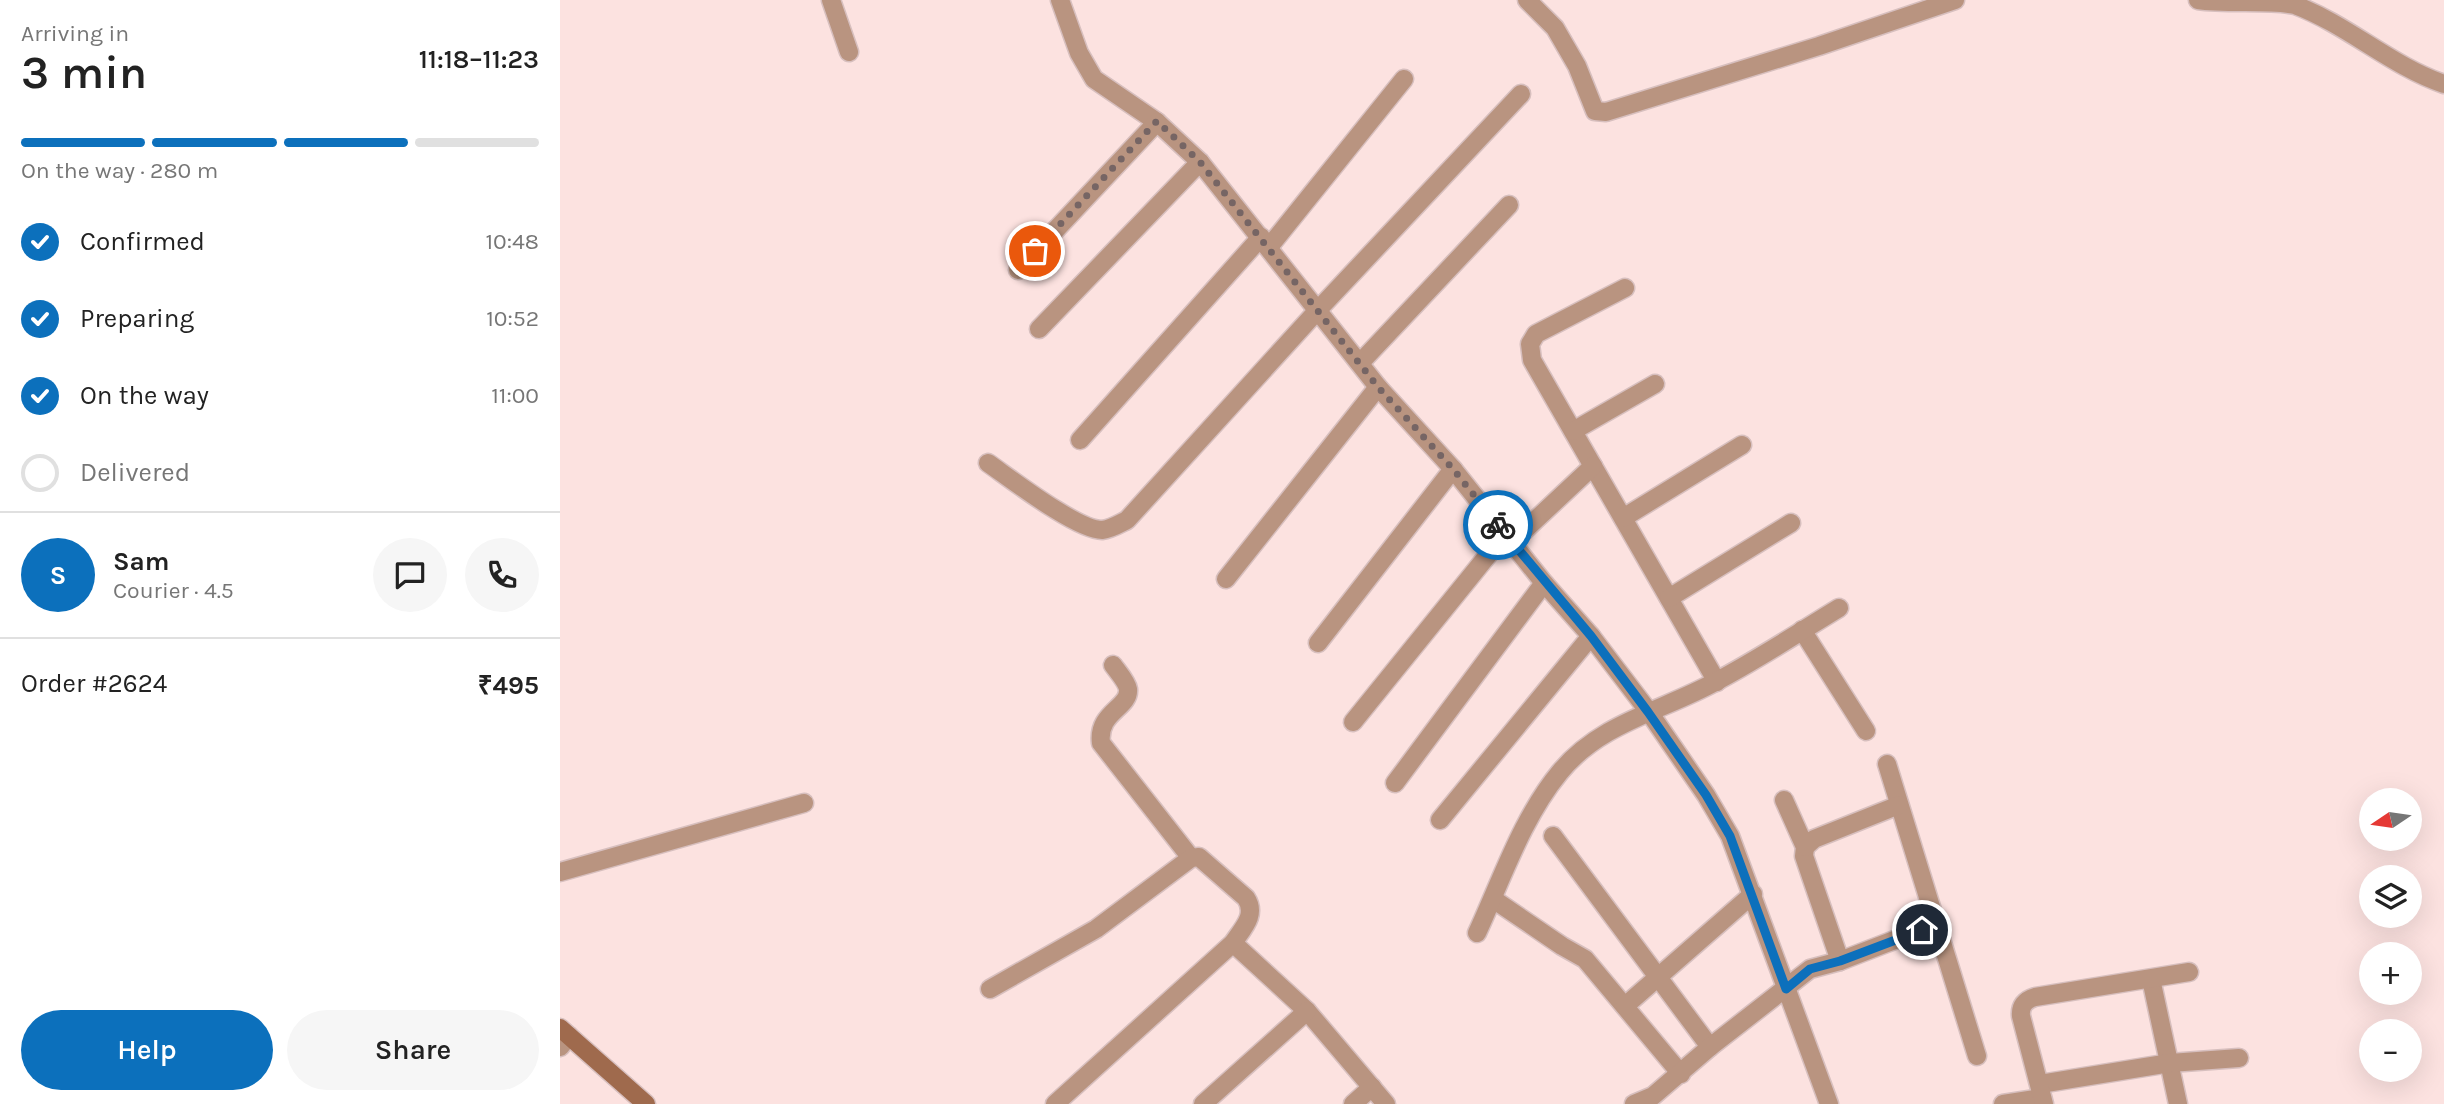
<!DOCTYPE html>
<html lang="en">
<head>
<meta charset="utf-8">
<style>
	:root { --surface:#fff; --page:#f6f6f6; --text:#222; --muted:#767676; --line:#e0e0e0; --accent:#0c70bc }
	body { margin:0; font-family:Karla,sans-serif; background:var(--page); color:var(--text); height:100vh; display:flex; flex-direction:column; font-size:26px; white-space:nowrap }
	* { box-sizing:border-box; margin:0 }
	p { font-size:23px; color:var(--muted) }
	.icon { flex:none; width:38px; height:38px; fill:none; stroke:currentColor; stroke-width:2; stroke-linecap:round; stroke-linejoin:round }
	.map { position:relative; flex:1; overflow:hidden }
	.details { display:flex; flex-direction:column; background:var(--surface); width:560px }
	.details>* { flex:none }
	.needle { width:46px; rotate:257deg }
	.buttons { position:absolute; left:1799px; top:788px; display:grid; gap:14px }
	.buttons a { display:grid; place-items:center; width:63px; height:63px; border-radius:50%; background:var(--surface); box-shadow:0 7px 28px #0002; font-size:35px }
	.pin { position:absolute; display:grid; place-items:center; width:60px; height:60px; color:#fff; margin:-30px; border:4px solid #fff; border-radius:50%; box-shadow:0 2px 7px #0007 }
	.courier { position:absolute; display:grid; place-items:center; width:70px; height:70px; margin:-35px; border:5px solid #0c70bc; border-radius:50%; background:#fff; color:#222; box-shadow:0 2px 9px #0007 }
	.summary em { font-style:normal; font-weight:600 }
	.summary div { display:flex; flex-direction:column-reverse }
	.summary { display:flex; align-items:center; justify-content:space-between; height:119px; padding:0 21px }
	h1 { font-size:46px; font-weight:600; line-height:52px }
	.bar { display:grid; grid-template-columns:repeat(4,1fr); gap:10px 7px; align-content:center; height:84px; padding:0 21px }
	.bar i { height:9px; border-radius:5px; background:var(--line) }
	.bar .on { background:var(--accent) }
	.bar p { grid-column:span 4 }
	.line { display:flex; align-items:center; gap:18px; padding:0 21px; border-top:2px solid var(--line) }
	.line div { flex:1 }
	.round { display:grid; place-items:center; flex:none; width:74px; height:74px; border-radius:37px; background:var(--page) }
	ol { padding:0 21px; list-style:none }
	li { display:flex; align-items:center; gap:21px; height:77px }
	li p { margin-inline-start:auto }
	li .icon { padding:7px; border-radius:50%; background:var(--accent); color:#fff; stroke-width:4 }
	li:last-child { color:var(--muted) }
	li i { width:38px; height:38px; border:4px solid var(--line); border-radius:50% }
	.action { display:flex; gap:14px; margin-top:auto; padding:14px 21px }
	.action a { flex:1; height:80px; border-radius:42px; background:var(--accent); color:#fff; font-size:28px; font-weight:600; line-height:80px; text-align:center }
	.action a+a { background:var(--page); color:var(--text) }
	main { display:flex; flex:1; min-height:0 }
	.map>svg:first-child { display:block }
	.lines { fill:none; stroke-linecap:round; stroke-linejoin:round }
	.minor-casing { stroke:#d7bfbe; stroke-width:21 }
	.secondary-casing { stroke:#d7bfbe; stroke-width:21 }
	.minor { stroke:#b99480; stroke-width:18 }
	.secondary { stroke:#9f6a4d; stroke-width:18 }
	.done { stroke:#766564; stroke-width:7; stroke-dasharray:0 12.6 }
	.route { stroke:#0c70bc; stroke-width:9 }
</style>
</head>
<body>
<main>
<section class="details">
<div class="summary"><div><h1>3 min</h1><p>Arriving in</p></div><em>11:18–11:23</em></div>
<div class="bar"><i class="on"></i><i class="on"></i><i class="on"></i><i></i><p>On the way · 280 m</p></div>
<ol>
<li><svg class="icon" aria-label="check" viewBox="0 0 24 24"><path d="M5 12l5 5 9-10"/></svg>Confirmed<p>10:48</p></li>
<li><svg class="icon" aria-label="check" viewBox="0 0 24 24"><path d="M5 12l5 5 9-10"/></svg>Preparing<p>10:52</p></li>
<li><svg class="icon" aria-label="check" viewBox="0 0 24 24"><path d="M5 12l5 5 9-10"/></svg>On the way<p>11:00</p></li>
<li><i></i>Delivered</li>
</ol>
<div class="line" style="height:126px"><b class="round" style="background:var(--accent);color:#fff">S</b><div><b>Sam</b><p>Courier · 4.5</p></div><a class="round"><svg class="icon" aria-label="chat" viewBox="0 0 24 24"><path d="M4 5h16v11H9l-5 4z"/></svg></a><a class="round"><svg class="icon" aria-label="phone" viewBox="0 0 24 24"><path d="M5 4h4l2 5-3 2q2 4 5 5l2-3 5 2v4C11 20 4 13 5 4z"/></svg></a></div>
<div class="line" style="height:91px"><div>Order #2624</div><b>₹495</b></div>
<div class="action"><a>Help</a><a>Share</a></div>
</section>
<div class="map">
<svg width="1884" height="1104" viewBox="0 0 1884 1104">
	<rect width="100%" height="100%" fill="#fce2e0"/>
	<g class="lines">
		<defs>
			<g id="minor">
				<polyline points="271,0 289,52"/>
				<polyline points="500,0 519,53 534,79 597,122 640,162 818,387 893,469 984,583 1031,636 1089,712 1146,795 1170,836 1269,1104"/>
				<polyline points="967,0 995,28 1017,66 1035,111 1046,112 1259,46 1395,0"/>
				<path d="M 1638,0 C 1665,4 1713,0 1735,5 C 1788,25 1831,66 1884,84"/>
				<polyline points="709,247 844,79"/>
				<polyline points="458,270 597,122"/>
				<polyline points="1065,288 976,334 970,344 972,360 1157,682"/>
				<polyline points="479,329 640,162"/>
				<polyline points="800,363 949,205"/>
				<polyline points="1013,431 1095,384"/>
				<polyline points="520,440 701,237"/>
				<path d="M 428,463 C 451,479 517,530 542,530 C 551,529 559,524 567,520 L 757,311 L 961,94"/>
				<polyline points="1063,518 1182,445"/>
				<polyline points="952,542 1033,466"/>
				<polyline points="666,579 818,387"/>
				<polyline points="1109,598 1231,523"/>
				<polyline points="1242,630 1306,731"/>
				<polyline points="758,643 893,469"/>
				<path d="M 553,665 C 558,672 567,682 568,689 C 570,708 537,712 541,743 L 631,858"/>
				<polyline points="793,722 945,534"/>
				<polyline points="1327,764 1417,1056"/>
				<polyline points="835,783 984,583"/>
				<polyline points="1224,800 1245,847 1244,856 1280,961"/>
				<polyline points="880,820 1031,636"/>
				<polyline points="993,836 1150,1047"/>
				<polyline points="1245,847 1254,839 1339,805"/>
				<polyline points="0,872 244,803"/>
				<polyline points="933,899 1002,946 1025,959 1121,1074"/>
				<path d="M 917,933 C 942,879 962,818 1000,772 C 1040,723 1102,711 1155,682 C 1197,660 1238,633 1279,608"/>
				<polyline points="673,943 747,1011 826,1104"/>
				<polyline points="1591,979 1618,1104"/>
				<path d="M 430,989 L 536,929 L 631,858 L 639,857 L 686,898 C 697,915 683,928 673,943 L 495,1104"/>
				<polyline points="1065,1006 1193,894"/>
				<polyline points="0,1047 9,1036"/>
				<polyline points="1480,1084 1610,1063 1679,1058"/>
				<polyline points="643,1104 747,1011"/>
				<polyline points="793,1104 812,1087"/>
				<polyline points="1074,1104 1093,1096 1150,1047 1250,969 1280,961 1376,924"/>
				<polyline points="1443,1104 1482,1098"/>
				<path d="M 1484,1104 L 1461,1016 C 1460,1006 1465,1000 1475,997 L 1629,972"/>
			</g>
			<polyline id="secondary" points="0,1028 86,1104"/>
		</defs>
		<use href="#minor" class="minor-casing"/>
		<use href="#secondary" class="secondary-casing"/>
		<use href="#minor" class="minor"/>
		<use href="#secondary" class="secondary"/>
	</g>
	<g class="lines">
		<polyline class="done" points="475,251 597,121 640,162 818,387 893,469 938,525"/>
		<polyline class="route" points="938,525 1031,636 1088,712 1146,795 1170,836 1226,989 1250,969 1280,961 1362,930"/>
	</g>
</svg>
<div class="buttons">
<a><svg class="needle" viewBox="-14 -14 28 28"><path d="M0-13l5 13h-10z" fill="#e53935"/><path d="M0 13l5-13h-10z" fill="#767676"/></svg></a>
<a><svg class="icon" aria-label="layers" viewBox="0 0 24 24"><path d="M12 4l9 5-9 5-9-5zM3 14l9 5 9-5"/></svg></a>
<a>+</a>
<a>−</a>
</div>
<div class="pin" style="left:475px;top:251px;background:#ea580c"><svg class="icon" aria-label="bag" viewBox="0 0 24 24"><path d="M5 8h14l-1 12H6zM9 8a3 3 0 0 1 6 0"/></svg></div>
<div class="pin" style="left:1362px;top:930px;background:#1f2937"><svg class="icon" aria-label="home" viewBox="0 0 24 24"><path d="M3 11l9-7 9 7M6 9v11h12V9"/></svg></div>
<div class="courier" style="left:938px;top:525px"><svg class="icon" aria-label="bike" viewBox="0 0 24 24"><circle cx="6" cy="16" r="4"/><circle cx="18" cy="16" r="4"/><path d="M6 16l4-8h5l3 8M10 8l3 8H6M13 5h3"/></svg></div>
</div>
</main>
</body>
</html>
